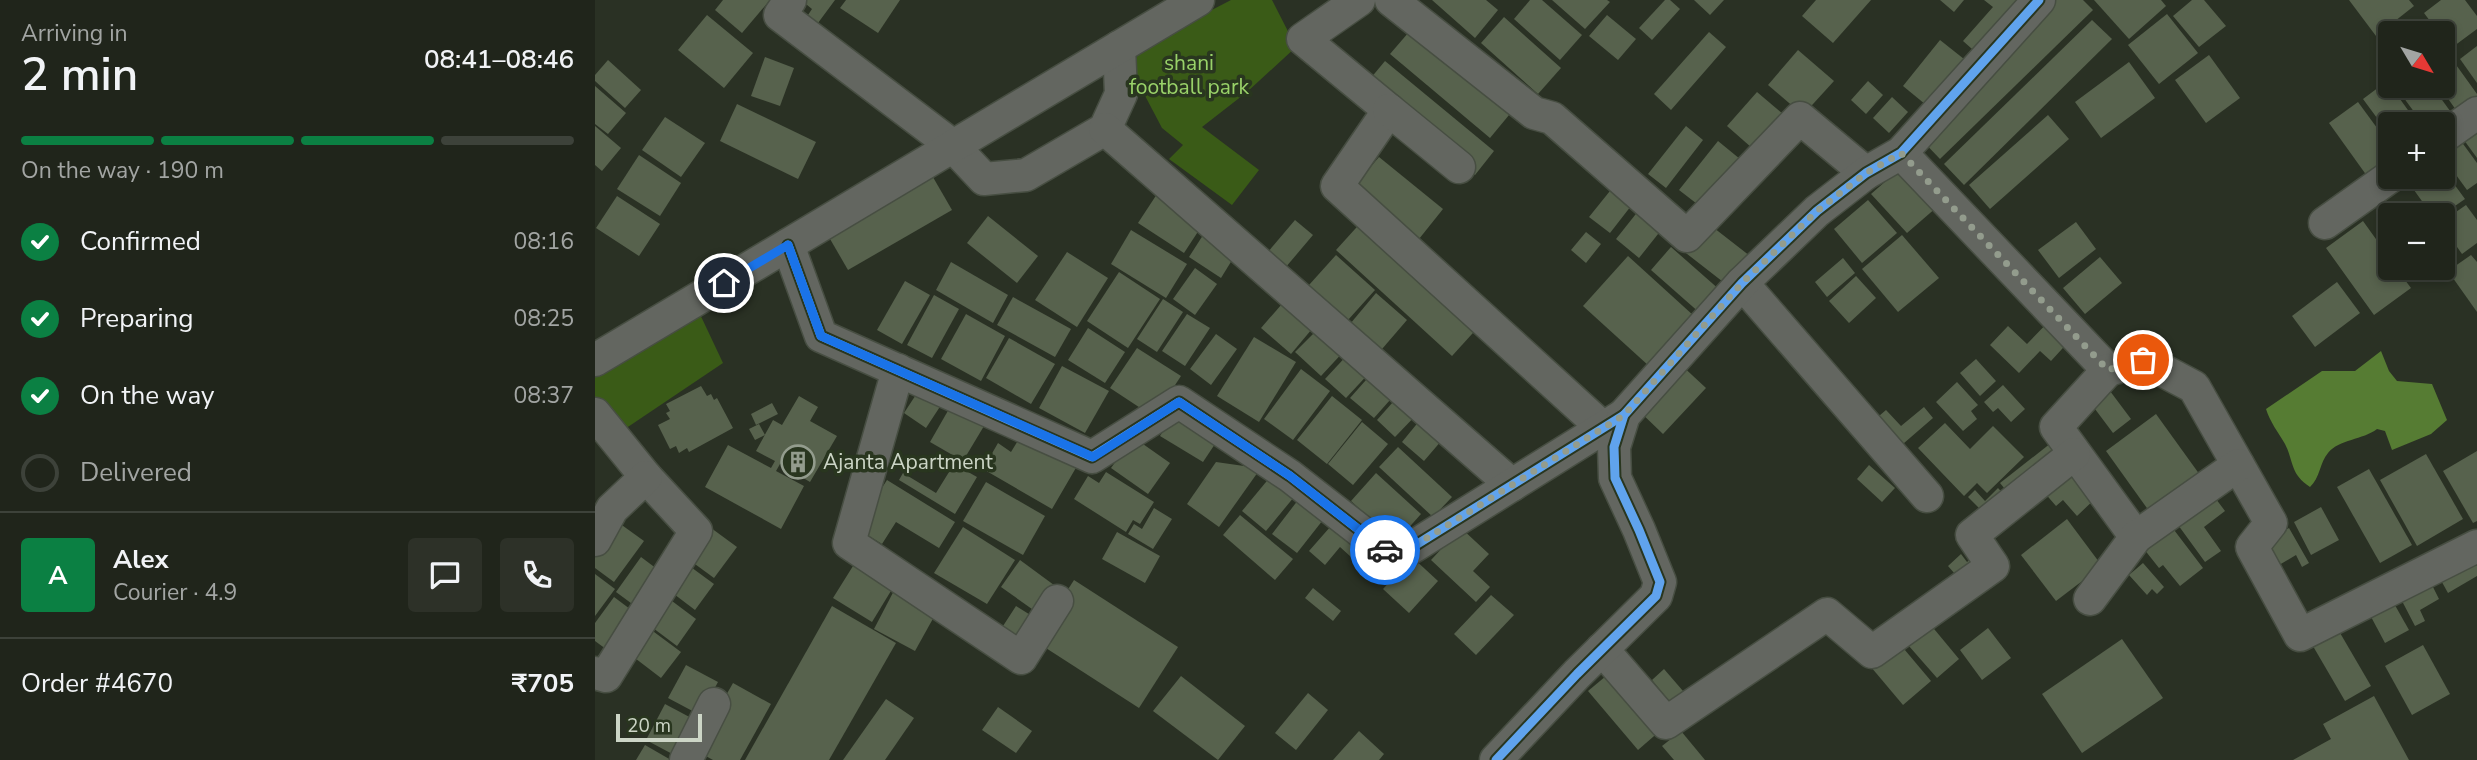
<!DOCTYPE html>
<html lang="en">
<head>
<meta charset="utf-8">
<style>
	:root { --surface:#20251b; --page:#2d3128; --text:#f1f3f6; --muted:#a2a5a3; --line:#3d423a; --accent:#0b8043 }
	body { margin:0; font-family:"Nunito Sans",sans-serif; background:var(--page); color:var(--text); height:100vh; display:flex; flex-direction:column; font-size:26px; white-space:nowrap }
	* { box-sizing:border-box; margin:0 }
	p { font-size:23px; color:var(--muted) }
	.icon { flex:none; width:38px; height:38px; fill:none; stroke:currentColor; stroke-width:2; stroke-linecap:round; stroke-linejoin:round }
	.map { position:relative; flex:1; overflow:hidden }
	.drawer { display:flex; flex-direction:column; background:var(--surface); width:595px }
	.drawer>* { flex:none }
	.needle { width:46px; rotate:128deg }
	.controls { position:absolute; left:1783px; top:21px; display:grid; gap:14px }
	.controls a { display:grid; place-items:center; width:77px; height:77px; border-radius:7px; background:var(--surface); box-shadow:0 4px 10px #0003,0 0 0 2px var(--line); font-size:35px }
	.scale { position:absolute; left:21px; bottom:18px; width:86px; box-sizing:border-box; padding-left:7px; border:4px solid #ccd5c6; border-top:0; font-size:19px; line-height:24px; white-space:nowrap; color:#ccd5c6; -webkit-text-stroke:5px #29361f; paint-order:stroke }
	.pin { position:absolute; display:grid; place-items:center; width:60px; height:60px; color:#fff; margin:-30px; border:4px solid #fff; border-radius:50%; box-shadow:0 2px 7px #0007 }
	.courier { position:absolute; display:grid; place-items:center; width:70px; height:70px; margin:-35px; border:5px solid #1a73e8; border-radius:50%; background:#fff; color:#222; box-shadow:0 2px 9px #0007 }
	.overview em { font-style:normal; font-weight:600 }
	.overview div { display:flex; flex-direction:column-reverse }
	.overview { display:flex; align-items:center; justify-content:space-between; height:119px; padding:0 21px }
	h1 { font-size:46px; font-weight:600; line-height:52px }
	.bar { display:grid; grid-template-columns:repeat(4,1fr); gap:10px 7px; align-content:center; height:84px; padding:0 21px }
	.bar i { height:9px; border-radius:5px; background:var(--line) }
	.bar .current { background:var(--accent) }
	.bar p { grid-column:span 4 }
	.line { display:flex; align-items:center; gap:18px; padding:0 21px; border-top:2px solid var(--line) }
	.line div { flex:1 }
	.round { display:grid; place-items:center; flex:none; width:74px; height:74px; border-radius:7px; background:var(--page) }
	ol { padding:0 21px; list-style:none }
	li { display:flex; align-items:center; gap:21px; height:77px }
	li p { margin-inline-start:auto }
	li .icon { padding:7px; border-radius:50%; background:var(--accent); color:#fff; stroke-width:4 }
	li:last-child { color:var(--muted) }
	li i { width:38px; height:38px; border:4px solid var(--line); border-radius:50% }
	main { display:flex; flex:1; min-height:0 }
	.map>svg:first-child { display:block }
	.green { fill:#3a5b17 }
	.water { fill:#567c33 }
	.building { fill:#57624d }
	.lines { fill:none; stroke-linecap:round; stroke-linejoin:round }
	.minor-casing { stroke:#474e42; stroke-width:35 }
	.minor { stroke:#636660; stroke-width:32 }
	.cycleway-casing { stroke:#29361f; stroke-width:13 }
	.cycleway { stroke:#60a3ed; stroke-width:9 }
	.done { stroke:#939c8d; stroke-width:7; stroke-dasharray:0 12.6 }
	.route { stroke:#1a73e8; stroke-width:9 }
	.labels { text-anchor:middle; stroke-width:7; stroke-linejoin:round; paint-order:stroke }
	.park-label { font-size:21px; fill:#99d269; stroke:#29361f }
	.poi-label { font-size:21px; fill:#ccd5c6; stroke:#29361f; text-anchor:start }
</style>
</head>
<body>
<main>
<section class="drawer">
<div class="overview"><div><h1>2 min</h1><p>Arriving in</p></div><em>08:41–08:46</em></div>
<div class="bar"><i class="current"></i><i class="current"></i><i class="current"></i><i></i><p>On the way · 190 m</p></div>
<ol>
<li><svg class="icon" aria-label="check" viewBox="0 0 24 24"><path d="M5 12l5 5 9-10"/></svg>Confirmed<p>08:16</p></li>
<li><svg class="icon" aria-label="check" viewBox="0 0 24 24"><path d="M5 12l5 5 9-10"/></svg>Preparing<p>08:25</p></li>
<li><svg class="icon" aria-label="check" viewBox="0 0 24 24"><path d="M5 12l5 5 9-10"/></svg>On the way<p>08:37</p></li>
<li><i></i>Delivered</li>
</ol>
<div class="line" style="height:126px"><b class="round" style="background:var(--accent);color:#fff">A</b><div><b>Alex</b><p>Courier · 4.9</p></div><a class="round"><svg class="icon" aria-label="chat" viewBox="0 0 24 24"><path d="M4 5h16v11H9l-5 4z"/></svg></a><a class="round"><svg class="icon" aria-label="phone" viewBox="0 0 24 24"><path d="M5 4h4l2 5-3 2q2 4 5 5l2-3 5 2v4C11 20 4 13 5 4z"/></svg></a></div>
<div class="line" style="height:91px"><div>Order #4670</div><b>₹705</b></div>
</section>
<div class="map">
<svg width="1882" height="760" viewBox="0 0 1882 760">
	<rect width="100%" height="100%" fill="#2a3124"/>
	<g class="green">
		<polygon points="636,0 677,0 701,47 652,92 607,127 664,170 637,205 574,159 588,145 567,128 547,90 536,52"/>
		<polygon points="103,310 128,363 15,439 0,414 0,374"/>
	</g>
	<path class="water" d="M 1786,351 L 1794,371 L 1802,381 L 1837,384 L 1852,420 L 1836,434 L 1797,450 L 1790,431 L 1782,429 C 1768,440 1744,439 1733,453 C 1725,462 1725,478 1715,487 C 1695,474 1699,462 1690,444 C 1683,432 1675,422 1671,409 L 1727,371 L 1760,371 Z"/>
	<g class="building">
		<polygon points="128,0 175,0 147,33 120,10"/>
		<polygon points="206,0 240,0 223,23 213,15 217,9"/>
		<polygon points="251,0 305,0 283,33 245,8"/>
		<polygon points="837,0 891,0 903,10 880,38"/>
		<polygon points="935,0 947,0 987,35 965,60 919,19"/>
		<polygon points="957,0 1012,0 1015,2 990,29"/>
		<polygon points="1070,0 1075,0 1085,9 1057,40 1044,28"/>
		<polygon points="1099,0 1129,0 1115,15"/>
		<polygon points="1221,0 1276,0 1238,43 1207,16"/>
		<polygon points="1345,0 1369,0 1359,12"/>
		<polygon points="1389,0 1435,0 1385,56 1368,41 1398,7"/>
		<polygon points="1461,0 1488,0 1498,10 1345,159 1322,135"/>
		<polygon points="1499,0 1566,0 1571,6 1534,39"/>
		<polygon points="1597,0 1609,0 1631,26 1604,47 1578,16"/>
		<polygon points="1754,0 1814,0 1819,6 1781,36"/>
		<polygon points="1846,0 1870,0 1882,16 1882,29 1855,49 1848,39 1848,33 1844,33 1829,13"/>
		<polygon points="1572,14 1603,53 1564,84 1533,45"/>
		<polygon points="112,15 158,53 129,88 83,50"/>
		<polygon points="1012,15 1041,39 1023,60 994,36"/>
		<polygon points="909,17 966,68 943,94 886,43"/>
		<polygon points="1497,20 1517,39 1369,185 1349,164"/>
		<polygon points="820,25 919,109 895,138 795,54"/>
		<polygon points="1114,32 1131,47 1076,110 1059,94"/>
		<polygon points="1345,40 1374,63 1336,109 1308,86"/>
		<polygon points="1882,46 1882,83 1865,59"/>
		<polygon points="1203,50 1239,81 1208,115 1173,85"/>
		<polygon points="1614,55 1645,98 1611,123 1580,80"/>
		<polygon points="1854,55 1882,94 1882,106 1866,117 1844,86 1848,86 1848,59"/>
		<polygon points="170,57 199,68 185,106 156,96"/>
		<polygon points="13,60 46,90 30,108 0,81 0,75"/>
		<polygon points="790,61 899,151 880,175 770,85"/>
		<polygon points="1534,62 1560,98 1506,138 1480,102"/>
		<polygon points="1273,81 1288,95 1271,114 1256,100"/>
		<polygon points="1792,81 1823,124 1796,124 1796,137 1768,99"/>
		<polygon points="0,86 31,113 13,134 0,124"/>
		<polygon points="1809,86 1837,86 1863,122 1828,124 1803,90"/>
		<polygon points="1162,92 1195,120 1165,155 1132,126"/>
		<polygon points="1297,97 1313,112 1294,133 1278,118"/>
		<polygon points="1763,102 1796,147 1796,159 1772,176 1734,123"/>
		<polygon points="142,104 221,142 203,179 125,141"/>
		<polygon points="1882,114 1882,158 1861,129"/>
		<polygon points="1453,115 1474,139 1395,209 1374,185"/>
		<polygon points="70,117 110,143 86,177 47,150"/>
		<polygon points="0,126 26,148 7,171 0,165"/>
		<polygon points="1091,126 1108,140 1071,188 1053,174"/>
		<polygon points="1863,137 1882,163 1882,183 1872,190 1848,157 1848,147"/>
		<polygon points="1123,141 1145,159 1106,207 1084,190"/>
		<polygon points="44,155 86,183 65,216 22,189"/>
		<polygon points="784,157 848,209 820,244 755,191"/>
		<polygon points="1307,167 1342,207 1312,233 1276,194"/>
		<polygon points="1848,169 1870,199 1847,215 1837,215 1811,179 1814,177 1848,177"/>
		<polygon points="335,172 357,210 253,270 231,232"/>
		<polygon points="1023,181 1043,197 1015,233 994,217"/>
		<polygon points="562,194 608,224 589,253 543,223"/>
		<polygon points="22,196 65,224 44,256 1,228"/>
		<polygon points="1273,200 1302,233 1267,263 1239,229"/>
		<polygon points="1048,205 1071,224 1044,258 1021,239"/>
		<polygon points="1871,205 1882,220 1882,243 1867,254 1848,227 1848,221"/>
		<polygon points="393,216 443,256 422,283 372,243"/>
		<polygon points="770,218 887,323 857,356 741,250"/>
		<polygon points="700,220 718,235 685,274 667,259"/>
		<polygon points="1110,221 1155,256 1132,285 1087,250"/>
		<polygon points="1768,221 1796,260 1796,268 1801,268 1816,288 1779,315 1731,248"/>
		<polygon points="1481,222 1501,249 1464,278 1443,250"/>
		<polygon points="536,230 592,264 571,298 516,264"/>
		<polygon points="610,232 642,252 626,278 594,257"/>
		<polygon points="991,232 1006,244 991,263 976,250"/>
		<polygon points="1307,235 1344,278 1303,312 1267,269"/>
		<polygon points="1076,247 1126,291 1106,314 1056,270"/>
		<polygon points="472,252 513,278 482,327 440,300"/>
		<polygon points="741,255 780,290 744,330 705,295"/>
		<polygon points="1876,255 1882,262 1882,312 1853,271"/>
		<polygon points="1033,256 1099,316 1054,366 988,306"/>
		<polygon points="1505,257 1527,283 1490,314 1468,288"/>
		<polygon points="1248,258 1260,273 1232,297 1220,282"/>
		<polygon points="356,262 413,295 398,323 341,290"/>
		<polygon points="600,268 622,284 600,315 578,299"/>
		<polygon points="524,272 565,299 533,348 492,321"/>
		<polygon points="1261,276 1281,298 1254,323 1234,301"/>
		<polygon points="310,281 335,295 307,344 282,330"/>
		<polygon points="1742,282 1765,313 1720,347 1697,316"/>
		<polygon points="781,293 812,320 781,356 750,330"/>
		<polygon points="339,295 364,309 337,358 312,345"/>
		<polygon points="418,297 476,329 460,357 402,325"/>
		<polygon points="693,297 722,323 696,354 666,328"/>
		<polygon points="568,299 588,312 562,352 542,339"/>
		<polygon points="371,314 410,336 386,381 346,359"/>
		<polygon points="592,314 615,328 590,366 567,351"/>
		<polygon points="1457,318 1477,338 1456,361 1445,351 1424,373 1395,345 1413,326 1432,344"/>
		<polygon points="726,326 751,349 726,376 700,352"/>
		<polygon points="493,328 530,352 510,383 473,360"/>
		<polygon points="621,334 642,349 616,385 595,369"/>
		<polygon points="659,337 701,362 664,422 622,396"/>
		<polygon points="414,338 460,364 436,404 391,378"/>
		<polygon points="542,348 586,376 559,417 515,388"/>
		<polygon points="756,351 777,370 751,398 730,379"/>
		<polygon points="1381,359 1401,381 1385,396 1365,373"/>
		<polygon points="1083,362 1111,388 1068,434 1041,408"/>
		<polygon points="467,366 514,391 490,433 444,408"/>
		<polygon points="706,369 735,391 698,440 669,419"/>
		<polygon points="779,371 803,391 779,418 755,398"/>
		<polygon points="1362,382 1383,405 1376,411 1382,419 1368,431 1341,402"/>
		<polygon points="1509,383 1536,419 1518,433 1491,397"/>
		<polygon points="328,384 350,399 331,428 309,413"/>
		<polygon points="1408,385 1430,409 1416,422 1403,408 1398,412 1389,402"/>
		<polygon points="106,386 112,396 116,394 119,400 122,398 138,428 94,452 92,448 84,453 81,446 75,449 63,425 75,419 71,413 75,411 71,404"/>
		<polygon points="806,393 825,411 800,437 782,420"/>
		<polygon points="204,396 223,407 215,421 242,436 215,482 185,464 181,471 209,486 186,529 110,487 133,445 176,468 180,461 161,451 178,420 187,425"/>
		<polygon points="737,396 767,420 732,464 702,440"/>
		<polygon points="358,402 392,421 368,461 335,442"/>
		<polygon points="177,403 183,414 161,425 156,414"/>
		<polygon points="584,407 622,441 608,462 565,436"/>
		<polygon points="1329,407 1338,418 1301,450 1277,422 1291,410 1306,426"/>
		<polygon points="830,414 853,433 829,461 807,442"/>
		<polygon points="1561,414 1605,475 1554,511 1511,451"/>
		<polygon points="767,422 793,444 758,485 733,464"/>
		<polygon points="1350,423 1375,449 1398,426 1429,457 1392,493 1382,483 1369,496 1323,448"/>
		<polygon points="164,424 170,435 160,440 154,429"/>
		<polygon points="427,434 482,466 457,509 388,469 403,443 416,452"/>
		<polygon points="538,437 575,463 553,494 516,468"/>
		<polygon points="1456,443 1468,456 1418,499 1405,483"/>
		<polygon points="803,447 857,497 838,517 784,467"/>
		<polygon points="1882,451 1882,521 1878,523 1848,471"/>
		<polygon points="1831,454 1868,519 1822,546 1785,480"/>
		<polygon points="621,462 656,467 663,472 624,527 592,504"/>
		<polygon points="359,464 382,477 360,514 304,480 308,473 341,493"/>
		<polygon points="1274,465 1300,488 1287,502 1262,479"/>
		<polygon points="1476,465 1504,495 1482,516 1468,500 1461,506 1448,491"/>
		<polygon points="1774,469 1817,545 1785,563 1742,487"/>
		<polygon points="680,471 704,491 671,531 647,511"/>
		<polygon points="511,472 559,502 545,524 538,520 531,532 479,499 493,476 504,483"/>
		<polygon points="781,473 826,514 801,542 756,501"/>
		<polygon points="292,480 360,522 344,548 301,522 287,544 261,528"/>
		<polygon points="391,482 450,516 428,555 368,521"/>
		<polygon points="1403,488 1413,499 1394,518 1373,497 1380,490 1390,501"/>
		<polygon points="710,491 735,511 702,553 677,534"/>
		<polygon points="1615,491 1630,511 1609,527 1626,551 1610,562 1578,518"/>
		<polygon points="1726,507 1744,540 1716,555 1699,522"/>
		<polygon points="559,508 577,519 558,549 533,534 539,524 547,529"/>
		<polygon points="645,515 698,559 680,580 628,535"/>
		<polygon points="743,518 780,550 766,566 745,547 730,565 714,551"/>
		<polygon points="1472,519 1507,566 1461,601 1426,555"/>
		<polygon points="1573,522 1608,568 1585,586 1568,565 1564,568 1545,544"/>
		<polygon points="24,523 49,541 19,582 0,568 0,556"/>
		<polygon points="112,525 142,547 119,578 89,556"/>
		<polygon points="368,527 420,560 392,604 339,573"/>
		<polygon points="866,528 894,554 878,571 895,587 881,602 836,560"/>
		<polygon points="1694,528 1714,563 1707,567 1701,555 1679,568 1666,545"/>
		<polygon points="522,532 565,556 550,583 507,559"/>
		<polygon points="1366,554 1372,562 1378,557 1391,561 1367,582 1353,566"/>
		<polygon points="1876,556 1882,566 1882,576 1853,593 1843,575"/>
		<polygon points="46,557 70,575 44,609 21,592"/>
		<polygon points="817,557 843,581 814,613 788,589"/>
		<polygon points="263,558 302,581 277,622 238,598"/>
		<polygon points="425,560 463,588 444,614 406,587"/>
		<polygon points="89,562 119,584 100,610 71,588"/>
		<polygon points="1548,563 1569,587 1562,594 1557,589 1552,595 1534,575"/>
		<polygon points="0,574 20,589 0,616"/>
		<polygon points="479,580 583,647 544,708 440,641"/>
		<polygon points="303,583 345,606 320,651 279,629"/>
		<polygon points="1837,585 1844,599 1825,610 1830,621 1820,626 1807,601"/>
		<polygon points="718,588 746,611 738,621 710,598"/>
		<polygon points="69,595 101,619 82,646 50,622"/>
		<polygon points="896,595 919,615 881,655 859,634"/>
		<polygon points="19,597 43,615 15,652 0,641 0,623"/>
		<polygon points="1797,600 1814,630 1790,643 1774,613"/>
		<polygon points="237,606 301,643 234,760 150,760"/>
		<polygon points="421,606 445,621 425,651 382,623 389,613 408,626"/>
		<polygon points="1330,618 1364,659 1342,678 1306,637"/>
		<polygon points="51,626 86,652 66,678 32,652"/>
		<polygon points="1741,626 1776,686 1750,701 1715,641"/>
		<polygon points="1393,628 1416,658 1387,680 1365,650"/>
		<polygon points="1527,639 1568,698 1487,753 1447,694"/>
		<polygon points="1304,643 1336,681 1308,705 1276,667"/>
		<polygon points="1828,645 1855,694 1817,715 1790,666"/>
		<polygon points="91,665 123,682 105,715 73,698"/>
		<polygon points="1069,669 1088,691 1075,702 1057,680"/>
		<polygon points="1017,671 1066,730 1043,750 993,691"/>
		<polygon points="586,676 650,726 623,760 558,711"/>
		<polygon points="138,683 176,704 145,760 118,760 100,750"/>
		<polygon points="713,693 733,710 701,750 680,733"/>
		<polygon points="1779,696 1814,760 1698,760 1736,739 1728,724"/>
		<polygon points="291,699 319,718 290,760 248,760"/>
		<polygon points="70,704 102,721 83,757 51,740"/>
		<polygon points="403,707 437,731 421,753 387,730"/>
		<polygon points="764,731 789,754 784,760 738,760"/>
		<polygon points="1086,731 1110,760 1079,760 1067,746"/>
		<polygon points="50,745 76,760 41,760"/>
	</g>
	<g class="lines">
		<defs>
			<g id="minor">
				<polyline points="195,0 185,15 358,146 389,179 431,175 510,129 526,94 524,47"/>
				<polyline points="764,0 708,39 794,110 742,186 1008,428"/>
				<polyline points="796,0 939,113 957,118 1092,236 1205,118 1271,173"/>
				<polyline points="794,110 864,167"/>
				<polyline points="510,129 917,485"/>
				<polyline points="1848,137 1882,113"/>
				<polyline points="1306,153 1513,370 1548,360 1599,387 1676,523 1657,547 1705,635 1882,546"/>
				<polyline points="1730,223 1796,176"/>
				<polyline points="193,245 226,336 497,457 584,402 695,476 800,558 1029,415"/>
				<polyline points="1147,283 1332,496"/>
				<polyline points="0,360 603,0"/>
				<polyline points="303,370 254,543 426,658 462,601"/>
				<polyline points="1513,370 1461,427 1541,537"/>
				<polyline points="0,414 51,477 101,531 11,676 0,673"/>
				<polyline points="0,540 17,509 51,477"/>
				<polyline points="1495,599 1541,537 1643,465"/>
				<polyline points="1007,649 1071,723 1232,614 1277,652 1398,566 1377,535 1479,454"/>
				<polyline points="91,760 119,704"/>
				<polyline points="901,760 982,674 1061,596 1065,582 1044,530 1020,478 1019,447 1029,415 1147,283 1222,211 1271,173 1306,153 1444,0"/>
			</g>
		</defs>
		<use href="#minor" class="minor-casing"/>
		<use href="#minor" class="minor"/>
		<defs>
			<g id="cycleway">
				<polyline points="193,245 226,336 497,457 584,402 695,476 800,558 1029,415"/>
				<polyline points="901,760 982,674 1061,596 1065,582 1044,530 1020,478 1019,447 1029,415 1147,283 1222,211 1271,173 1306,153 1444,0"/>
			</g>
		</defs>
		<use href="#cycleway" class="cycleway-casing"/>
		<use href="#cycleway" class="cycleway"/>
	</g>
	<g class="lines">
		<polyline class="done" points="790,550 800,558 1029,415 1147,283 1222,211 1271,173 1306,153 1513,370 1548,360"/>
		<polyline class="route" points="129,283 193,245 226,336 498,457 584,402 695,476 790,550"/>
	</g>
	<defs>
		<symbol id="building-ring" viewBox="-11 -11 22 22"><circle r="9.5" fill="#29361f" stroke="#939c8d" stroke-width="1.5"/><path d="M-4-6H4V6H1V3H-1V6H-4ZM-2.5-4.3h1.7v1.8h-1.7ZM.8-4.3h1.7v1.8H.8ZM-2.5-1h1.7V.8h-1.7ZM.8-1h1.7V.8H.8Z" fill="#939c8d"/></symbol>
	</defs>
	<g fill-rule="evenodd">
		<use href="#building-ring" x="184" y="443" width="38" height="38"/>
	</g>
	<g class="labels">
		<g class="park-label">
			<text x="594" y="70">shani<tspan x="594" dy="24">football park</tspan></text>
		</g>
		<g class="poi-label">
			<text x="228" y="469">Ajanta Apartment</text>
		</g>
	</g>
</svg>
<div class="controls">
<a><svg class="needle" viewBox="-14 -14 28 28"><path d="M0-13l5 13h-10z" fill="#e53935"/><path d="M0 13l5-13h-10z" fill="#a2a5a3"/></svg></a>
<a>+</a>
<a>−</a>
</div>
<div class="scale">20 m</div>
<div class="pin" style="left:1548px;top:360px;background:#ea580c"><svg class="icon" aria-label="bag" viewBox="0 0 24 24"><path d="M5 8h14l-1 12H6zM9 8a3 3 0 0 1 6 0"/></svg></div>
<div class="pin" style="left:129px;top:283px;background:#1f2937"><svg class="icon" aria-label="home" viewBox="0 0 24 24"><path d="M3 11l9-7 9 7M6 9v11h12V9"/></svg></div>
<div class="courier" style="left:790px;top:550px"><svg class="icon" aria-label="car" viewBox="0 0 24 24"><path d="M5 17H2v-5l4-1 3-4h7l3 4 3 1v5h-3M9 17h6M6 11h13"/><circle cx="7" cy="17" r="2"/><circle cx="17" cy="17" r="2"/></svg></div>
</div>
</main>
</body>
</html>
